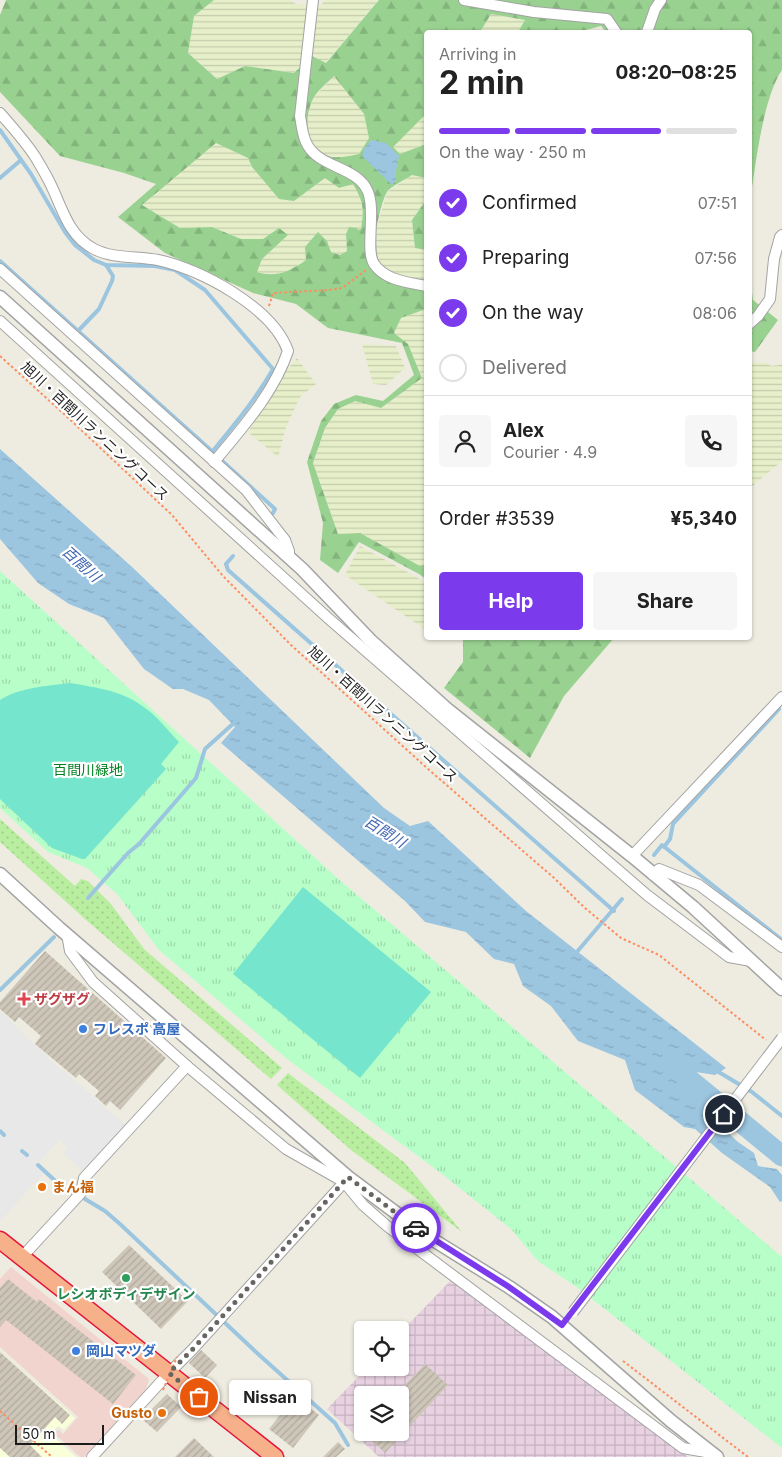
<!DOCTYPE html>
<html lang="en">
<head>
<meta charset="utf-8">
<style>
	:root { --surface:#fff; --page:#f6f6f6; --text:#222; --muted:#767676; --line:#e0e0e0; --accent:#7c3aed }
	body { margin:0; font-family:Inter,"Noto Sans JP",sans-serif; background:var(--page); color:var(--text); height:100vh; display:flex; flex-direction:column; font-size:19px; white-space:nowrap }
	* { box-sizing:border-box; margin:0 }
	p { font-size:16px; color:var(--muted) }
	.icon { flex:none; width:28px; height:28px; fill:none; stroke:currentColor; stroke-width:2; stroke-linecap:round; stroke-linejoin:round }
	.map { position:relative; flex:1; overflow:hidden }
	.drawer { position:absolute; left:424px; top:30px; width:328px; height:610px; display:flex; flex-direction:column; background:var(--surface); border-radius:5px; box-shadow:0 1px 4px #0004 }
	.drawer>* { flex:none }
	.buttons { position:absolute; left:354px; top:1321px; display:grid; gap:10px }
	.buttons a { display:grid; place-items:center; width:55px; height:55px; border-radius:5px; background:var(--surface); box-shadow:0 1px 4px #0004; font-size:25px }
	.scale { position:absolute; left:15px; bottom:12px; width:89px; box-sizing:border-box; padding-left:5px; border:2px solid #1c1c1c; border-top:0; font-size:14px; line-height:18px; white-space:nowrap; color:#1c1c1c; -webkit-text-stroke:4px #fff; paint-order:stroke }
	.pin { position:absolute; display:grid; place-items:center; width:42px; height:42px; color:#fff; margin:-21px; border:2px solid #fff; border-radius:50%; box-shadow:0 1px 5px #0007 }
	.courier { position:absolute; display:grid; place-items:center; width:50px; height:50px; margin:-25px; border:4px solid #7c3aed; border-radius:50%; background:#fff; color:#222; box-shadow:0 1px 6px #0007 }
	.bubble { position:absolute; height:35px; border-radius:5px; background:var(--surface); box-shadow:0 1px 4px #0004; font-size:16px; font-weight:700; line-height:35px; text-align:center }
	.summary em { font-style:normal; font-weight:700 }
	.summary div { display:flex; flex-direction:column-reverse }
	.summary { display:flex; align-items:center; justify-content:space-between; height:85px; padding:0 15px }
	h1 { font-size:32px; font-weight:700; line-height:38px }
	.bar { display:grid; grid-template-columns:repeat(4,1fr); gap:8px 5px; align-content:center; height:60px; padding:0 15px }
	.bar i { height:6px; border-radius:4px; background:var(--line) }
	.bar .current { background:var(--accent) }
	.bar p { grid-column:span 4 }
	.line { display:flex; align-items:center; gap:12px; padding:0 15px; border-top:1px solid var(--line) }
	.line div { flex:1 }
	.round { display:grid; place-items:center; flex:none; width:52px; height:52px; border-radius:5px; background:var(--page) }
	ol { padding:0 15px; list-style:none }
	li { display:flex; align-items:center; gap:15px; height:55px }
	li p { margin-inline-start:auto }
	li .icon { padding:5px; border-radius:50%; background:var(--accent); color:#fff; stroke-width:4 }
	li:last-child { color:var(--muted) }
	li i { width:28px; height:28px; border:2px solid var(--line); border-radius:50% }
	.primary-button { display:flex; gap:10px; margin-top:auto; padding:10px 15px }
	.primary-button a { flex:1; height:58px; border-radius:5px; background:var(--accent); color:#fff; font-size:20px; font-weight:700; line-height:58px; text-align:center }
	.primary-button a+a { background:var(--page); color:var(--text) }
	.map>svg:first-child { display:block }
	.commercial { fill:#f1d4cd }
	.industrial { fill:url(#industrial-grid); fill-rule:evenodd }
	.education { fill:#f9ffd8 }
	.farmland { fill:url(#farmland-rules) }
	.grass { fill:url(#grass-dots) }
	.forest { fill:url(#forest-firs); fill-rule:evenodd }
	.park { fill:url(#park-tufts) }
	.pitch { fill:#76e5cd }
	.parking { fill:#e8e8e8 }
	.water { fill:url(#water-ripples) }
	.lines { fill:none; stroke-linecap:round; stroke-linejoin:round }
	.stream { stroke:#9cc5e0; stroke-width:4 }
	.river { stroke:#9cc5e0; stroke-width:21 }
	.building { fill:url(#building-hatch) }
	.minor-casing { stroke:#a3a3a3; stroke-width:12 }
	.tertiary-casing { stroke:#a3a3a3; stroke-width:15 }
	.trunk-casing { stroke:#e51439; stroke-width:19 }
	.path { stroke:#ff8b60; stroke-width:2; stroke-dasharray:2.5 2.5; stroke-linecap:butt }
	.minor { stroke:#fff; stroke-width:10 }
	.tertiary { stroke:#fff; stroke-width:12 }
	.trunk { stroke:#f6b18a; stroke-width:16 }
	.minor-bridge-casing { stroke:#a3a3a3; stroke-width:12; stroke-linecap:butt }
	.path-bridge { stroke:#ff8b60; stroke-width:2; stroke-dasharray:2.5 2.5; stroke-linecap:butt }
	.minor-bridge { stroke:#fff; stroke-width:10 }
	.done { stroke:#666561; stroke-width:5; stroke-dasharray:0 9 }
	.route { stroke:#7c3aed; stroke-width:6 }
	.health-dot { fill:#e0444e; stroke:#fff; stroke-width:2 }
	.shop-dot { fill:#3f7fe0; stroke:#fff; stroke-width:2 }
	.food-dot { fill:#e8710a; stroke:#fff; stroke-width:2 }
	.leisure-dot { fill:#2e9e5b; stroke:#fff; stroke-width:2 }
	.labels { text-anchor:middle; stroke-width:4.5; stroke-linejoin:round; paint-order:stroke }
	.street-label { font-size:14px; fill:#1c1c1c; stroke:#fff }
	.park-label { font-size:14px; fill:#028122; stroke:#fff }
	.health-label { font-size:14px; font-weight:bold; fill:#be3a42; stroke:#fff; text-anchor:start }
	.shop-label { font-size:14px; font-weight:bold; fill:#366cbe; stroke:#fff; text-anchor:start }
	.food-label { font-size:14px; font-weight:bold; fill:#c56008; stroke:#fff; text-anchor:start }
	.leisure-label { font-size:14px; font-weight:bold; fill:#27864d; stroke:#fff }
	.water-label { font-size:15px; font-style:italic; fill:#4066b3; stroke:#fff }
</style>
</head>
<body>
<div class="map">
<svg width="782" height="1457" viewBox="0 0 782 1457">
	<defs>
		<pattern id="industrial-grid" width="8" height="8" patternUnits="userSpaceOnUse" patternTransform="scale(1.25)"><rect width="8" height="8" fill="#e8d1e0"/><path d="M0 4h8M4 0v8" fill="none" stroke="#c6b3c0"/></pattern>
		<pattern id="farmland-rules" width="6" height="5" patternUnits="userSpaceOnUse" patternTransform="scale(1.25)"><rect width="6" height="5" fill="#e6efc9"/><path d="M0 2.5h6" fill="none" stroke="#c5ccac"/></pattern>
		<pattern id="grass-dots" width="8" height="8" patternUnits="userSpaceOnUse" patternTransform="scale(1.25)"><rect width="8" height="8" fill="#b9eea0"/><path d="M2 2h.1M6 6h.1" fill="none" stroke="#9ecc89" stroke-width="1.8" stroke-linecap="round"/></pattern>
		<pattern id="forest-firs" width="22" height="20" patternUnits="userSpaceOnUse" patternTransform="scale(1.25)"><rect width="22" height="20" fill="#99d290"/><path d="M5 1l3.5 6h-7zM16 11l3.5 6h-7z" fill="#83b47c"/></pattern>
		<pattern id="park-tufts" width="24" height="20" patternUnits="userSpaceOnUse" patternTransform="scale(1.25)"><rect width="24" height="20" fill="#b7fec8"/><path d="M3 7l-1-3M5 7V3M7 7l1-3M15 17l-1-3M17 17v-4M19 17l1-3" fill="none" stroke="#9dd9ab"/></pattern>
		<pattern id="water-ripples" width="26" height="14" patternUnits="userSpaceOnUse" patternTransform="scale(1.25)"><rect width="26" height="14" fill="#9cc5e0"/><path d="M2 4q2-2 4 0t4 0M15 11q2-2 4 0t4 0" fill="none" stroke="#86a9c0"/></pattern>
		<pattern id="building-hatch" width="6" height="6" patternUnits="userSpaceOnUse" patternTransform="scale(1.25)"><rect width="6" height="6" fill="#cec6b9"/><path d="M-1 1l2-2M0 6l6-6M5 7l2-2" fill="none" stroke="#b0aa9e"/></pattern>
	</defs>
	<rect width="100%" height="100%" fill="#eeece0"/>
	<polygon class="commercial" points="11,1267 149,1379 146,1389 84,1457 80,1457 54,1433 59,1430 63,1434 78,1417 0,1347 0,1279"/>
	<path class="industrial" d="M 451,1280 L 688,1457 L 379,1457 L 327,1409 L 367,1368 L 400,1368 L 400,1333 ZM 362,1395 L 400,1395 L 400,1432 L 362,1432 Z"/>
	<polygon class="education" points="0,1352 75,1418 64,1430 58,1426 51,1434 76,1457 0,1457"/>
	<g class="farmland">
		<polygon points="214,0 290,0 296,4 320,6 325,0 379,0 325,63 312,56 294,73 245,66 217,79 188,53 194,16"/>
		<polygon points="491,14 525,20 518,32 480,32"/>
		<polygon points="334,76 364,114 369,138 359,154 347,157 330,157 319,150 310,140 307,127 307,113 314,97"/>
		<polygon points="426,114 426,144 400,154 392,147"/>
		<polygon points="216,142 248,158 252,167 294,201 325,178 353,184 361,198 363,211 361,229 346,234 347,251 341,255 331,252 327,241 306,260 290,271 266,275 257,272 262,259 288,235 263,239 241,239 212,227 180,228 142,205"/>
		<polygon points="412,175 426,178 426,200 412,220 415,248 426,250 426,281 398,277 376,264 374,255 375,234 387,192"/>
		<polygon points="426,309 426,564 420,566 360,533 338,534 313,463 325,428 338,409 355,401 381,408 422,378 408,344 394,333 401,318"/>
		<polygon points="362,344 396,346 405,368 386,385 373,384"/>
		<polygon points="297,358 316,384 300,397 286,427 278,457 248,432 285,372"/>
		<polygon points="765,362 771,366 779,365 782,362 782,461 749,489 749,363"/>
		<polygon points="360,546 418,578 426,584 426,630 345,575"/>
	</g>
	<g class="grass">
		<polygon points="0,819 75,886 81,879 88,881 111,904 144,949 282,1068 271,1079 85,919 0,842"/>
		<polygon points="288,1073 405,1163 462,1232 351,1150 277,1085"/>
	</g>
	<g class="forest">
		<path d="M 6,0 L 214,0 L 194,16 L 188,53 L 217,79 L 245,66 L 294,73 L 312,56 L 326,63 L 379,0 L 782,0 L 782,70 C 762,99 755,172 749,207 L 749,32 L 606,32 L 601,26 L 586,30 L 583,32 L 518,32 L 525,20 L 491,14 L 480,32 L 426,32 L 426,114 L 393,147 L 400,154 L 426,144 L 426,178 L 412,175 C 406,179 390,187 387,192 C 380,203 370,253 376,264 C 384,276 413,279 426,281 L 426,309 L 401,318 L 394,333 L 408,344 L 422,378 L 381,408 L 355,401 L 338,409 L 325,428 L 313,463 L 338,534 L 360,533 L 420,566 L 426,564 L 426,579 L 419,574 L 359,542 L 338,573 L 320,560 L 323,523 L 307,462 L 321,421 L 334,404 L 356,395 L 383,401 L 414,375 L 402,343 L 328,328 L 296,304 L 253,293 L 165,253 L 118,217 L 156,184 L 124,173 L 60,156 L 0,92 L 0,15 ZM 334,76 L 364,114 L 369,138 L 359,154 C 350,156 341,158 332,157 C 305,153 303,118 313,99 C 317,91 327,83 334,76 ZM 216,143 L 248,158 L 252,167 L 279,199 L 294,201 L 325,178 L 339,188 L 353,184 C 364,203 364,208 361,229 L 358,230 L 357,228 L 349,227 L 346,234 L 347,251 L 340,255 L 331,252 L 327,241 L 318,232 L 305,247 L 306,260 C 291,271 275,278 257,272 L 262,259 L 288,235 L 279,228 L 263,239 L 241,239 L 212,227 L 180,228 L 142,205 Z"/>
		<polygon points="426,200 426,250 415,248 412,220"/>
		<polygon points="749,269 753,300 778,320 755,352 749,351"/>
		<polygon points="463,638 614,638 564,696 530,758 444,688 463,662"/>
	</g>
	<polygon class="park" points="0,571 335,876 782,1257 782,1448 578,1288 538,1261 511,1229 442,1174 287,1059 159,950 117,894 87,868 48,852 0,808"/>
	<g class="pitch">
		<path d="M 71,683 C 98,688 124,691 145,708 C 158,717 168,731 179,742 L 161,764 L 166,769 L 85,859 L 82,859 L 52,848 L 0,799 L 0,700 C 20,687 48,686 71,683 Z"/>
		<polygon points="303,887 431,992 360,1078 233,974"/>
	</g>
	<polygon class="parking" points="0,1011 61,1070 62,1069 125,1125 83,1171 64,1154 68,1148 59,1140 36,1165 44,1173 0,1221 0,1130 2,1128 0,1127"/>
	<g class="water">
		<polygon points="371,140 386,143 399,156 396,171 396,180 392,185 362,156 364,149"/>
		<polygon points="0,449 131,566 384,808 410,826 428,821 526,911 726,1068 715,1075 683,1070 704,1098 711,1117 738,1142 754,1153 758,1166 777,1169 782,1175 782,1201 780,1202 770,1187 722,1153 695,1129 684,1127 635,1090 625,1060 578,1041 551,1006 523,986 514,964 494,959 466,932 425,922 405,901 221,743 235,727 209,700 183,689 173,689 144,669 104,618 69,604 38,583 0,539"/>
	</g>
	<g class="lines">
		<g class="stream">
			<path d="M 0,130 L 31,174 L 65,232 L 75,245 L 94,260 L 106,265 L 155,266 L 175,270 L 205,290 L 273,369 C 256,399 234,425 212,452"/>
			<polyline points="0,178 21,160"/>
			<polyline points="0,261 214,453"/>
			<polyline points="78,331 99,309 112,281 113,276 106,265"/>
			<polyline points="219,458 275,509 273,513"/>
			<polyline points="233,556 226,564 228,570 614,911"/>
			<polyline points="664,847 670,839 673,824 779,709"/>
			<polyline points="654,855 662,845 782,940"/>
			<polyline points="88,898 128,853 139,844 196,778 205,749 235,722"/>
			<polyline points="576,953 622,899"/>
			<polyline points="0,990 54,937"/>
			<polyline points="717,1071 752,1092 782,1116"/>
			<polyline points="0,1131 4,1135"/>
			<polyline points="22,1151 27,1155"/>
			<polyline points="38,1165 64,1189 85,1199 105,1211 120,1224 257,1353 335,1423 348,1445"/>
		</g>
		<polyline class="river" points="674,1067 782,1156"/>
	</g>
	<g class="building">
		<polygon points="45,951 166,1058 120,1110 110,1101 106,1106 95,1096 99,1091 79,1074 76,1078 35,1044 41,1036 19,1017 15,1022 0,1009 0,1002"/>
		<polygon points="129,1245 188,1301 161,1329 102,1272"/>
		<polygon points="8,1279 37,1302 39,1299 136,1375 113,1404 6,1320 0,1327 0,1288"/>
		<polygon points="201,1350 217,1365 205,1378 189,1363"/>
		<polygon points="0,1352 70,1415 62,1424 55,1417 30,1445 42,1457 10,1457 0,1448"/>
		<polygon points="425,1364 448,1385 385,1453 363,1432 400,1432 400,1390"/>
		<polygon points="167,1394 181,1407 157,1432 142,1419"/>
		<polygon points="295,1396 319,1415 293,1448 269,1429"/>
		<polygon points="194,1438 214,1457 175,1457"/>
		<polygon points="338,1442 345,1449 336,1457 323,1457"/>
	</g>
	<g class="lines">
		<defs>
			<g id="minor">
				<path d="M 313,0 L 300,116 C 302,126 302,137 308,146 C 321,168 358,167 368,192 C 376,211 365,250 374,264 C 386,281 408,282 426,286"/>
				<polyline points="464,0 534,12 607,19 616,32"/>
				<polyline points="647,32 655,9 661,0"/>
				<path d="M 0,113 C 12,127 26,142 36,158 C 40,165 45,173 49,181 C 62,206 67,235 94,249 C 113,259 138,256 158,260 C 201,269 273,308 288,351 C 274,393 242,428 214,462"/>
				<polyline points="0,269 246,490 285,540 289,551 289,557"/>
				<polyline points="0,321 328,618 603,857 647,895 729,957 751,961"/>
				<polyline points="749,324 758,316 770,299 774,259 780,237 782,235"/>
				<polyline points="632,856 782,697"/>
				<polyline points="653,875 659,869 699,885 782,947"/>
				<polyline points="67,934 70,951 93,982 187,1066 286,1149 344,1182 363,1205 387,1226 683,1448 711,1453"/>
				<polyline points="22,1257 81,1193 84,1178 187,1066"/>
				<polyline points="92,1457 169,1373 192,1350 348,1178"/>
			</g>
			<g id="tertiary">
				<polyline points="0,297 302,569 370,640 448,710 632,856 693,907 782,989"/>
				<polyline points="0,874 59,928 348,1177 427,1236 509,1287 552,1317 671,1421 717,1457"/>
			</g>
			<polyline id="trunk" points="0,1240 275,1457"/>
		</defs>
		<use href="#minor" class="minor-casing"/>
		<use href="#tertiary" class="tertiary-casing"/>
		<use href="#trunk" class="trunk-casing"/>
		<g class="path">
			<polyline points="269,306 273,293 329,290 342,288 366,270"/>
			<polyline points="0,356 64,414 172,515 223,576 291,645 428,769 553,877 585,908 621,938 659,955 766,1040"/>
			<polyline points="623,1361 748,1457"/>
			<polyline points="0,1411 52,1457"/>
		</g>
		<use href="#minor" class="minor"/>
		<use href="#tertiary" class="tertiary"/>
		<use href="#trunk" class="trunk"/>
		<defs>
			<polyline id="minor-bridge" points="573,1312 782,1038"/>
		</defs>
		<use href="#minor-bridge" class="minor-bridge-casing"/>
		<polyline class="path-bridge" points="163,1390 177,1357"/>
		<use href="#minor-bridge" class="minor-bridge"/>
	</g>
	<g class="lines">
		<polyline class="done" points="199,1397 169,1373 192,1350 348,1177 416,1228"/>
		<polyline class="route" points="416,1228 509,1287 562,1325 724,1114"/>
	</g>
	<path class="health-dot" d="M21.5 991.5h5v5h5v5h-5v5h-5v-5h-5v-5h5z"/>
	<g class="shop-dot">
		<circle cx="83" cy="1029" r="5"/>
		<circle cx="76" cy="1351" r="5"/>
	</g>
	<g class="food-dot">
		<circle cx="42" cy="1187" r="5"/>
		<circle cx="162" cy="1413" r="5"/>
	</g>
	<circle class="leisure-dot" cx="126" cy="1278" r="5"/>
	<g class="labels">
		<g class="street-label">
			<text transform="translate(95 431) rotate(43)" y="5">旭川・百間川ランニングコース</text>
			<text transform="translate(383 714) rotate(42)" y="5">旭川・百間川ランニングコース</text>
		</g>
		<g class="park-label">
			<text x="88" y="775">百間川緑地</text>
		</g>
		<g class="health-label">
			<text x="34" y="1004">ザグザグ</text>
		</g>
		<g class="shop-label">
			<text x="93" y="1034">フレスポ 高屋</text>
			<text x="86" y="1356">岡山マツダ</text>
		</g>
		<g class="food-label">
			<text x="52" y="1192">まん福</text>
			<text x="152" y="1418" text-anchor="end">Gusto</text>
		</g>
		<g class="leisure-label">
			<text x="126" y="1299">レシオボディデザイン</text>
		</g>
		<g class="water-label">
			<text transform="translate(81 564) rotate(42)" y="5">百間川</text>
			<text transform="translate(385 832) rotate(32)" y="5">百間川</text>
		</g>
	</g>
</svg>
<div class="buttons">
<a><svg class="icon" aria-label="locate" viewBox="0 0 24 24"><circle cx="12" cy="12" r="6"/><path d="M12 2v4M12 18v4M2 12h4M18 12h4"/></svg></a>
<a><svg class="icon" aria-label="layers" viewBox="0 0 24 24"><path d="M12 4l9 5-9 5-9-5zM3 14l9 5 9-5"/></svg></a>
</div>
<div class="scale">50 m</div>
<div class="pin" style="left:199px;top:1397px;background:#ea580c"><svg class="icon" aria-label="bag" viewBox="0 0 24 24"><path d="M5 8h14l-1 12H6zM9 8a3 3 0 0 1 6 0"/></svg></div>
<div class="pin" style="left:724px;top:1114px;background:#1f2937"><svg class="icon" aria-label="home" viewBox="0 0 24 24"><path d="M3 11l9-7 9 7M6 9v11h12V9"/></svg></div>
<div class="courier" style="left:416px;top:1228px"><svg class="icon" aria-label="car" viewBox="0 0 24 24"><path d="M5 17H2v-5l4-1 3-4h7l3 4 3 1v5h-3M9 17h6M6 11h13"/><circle cx="7" cy="17" r="2"/><circle cx="17" cy="17" r="2"/></svg></div>
<div class="bubble" style="left:229px;top:1380px;width:82px">Nissan</div>
<section class="drawer">
<div class="summary"><div><h1>2 min</h1><p>Arriving in</p></div><em>08:20–08:25</em></div>
<div class="bar"><i class="current"></i><i class="current"></i><i class="current"></i><i></i><p>On the way · 250 m</p></div>
<ol>
<li><svg class="icon" aria-label="check" viewBox="0 0 24 24"><path d="M5 12l5 5 9-10"/></svg>Confirmed<p>07:51</p></li>
<li><svg class="icon" aria-label="check" viewBox="0 0 24 24"><path d="M5 12l5 5 9-10"/></svg>Preparing<p>07:56</p></li>
<li><svg class="icon" aria-label="check" viewBox="0 0 24 24"><path d="M5 12l5 5 9-10"/></svg>On the way<p>08:06</p></li>
<li><i></i>Delivered</li>
</ol>
<div class="line" style="height:90px"><a class="round"><svg class="icon" aria-label="person" viewBox="0 0 24 24"><circle cx="12" cy="8" r="4"/><path d="M4 21q1-7 8-7t8 7"/></svg></a><div><b>Alex</b><p>Courier · 4.9</p></div><a class="round"><svg class="icon" aria-label="phone" viewBox="0 0 24 24"><path d="M5 4h4l2 5-3 2q2 4 5 5l2-3 5 2v4C11 20 4 13 5 4z"/></svg></a></div>
<div class="line" style="height:65px"><div>Order #3539</div><b>¥5,340</b></div>
<div class="primary-button"><a>Help</a><a>Share</a></div>
</section>
</div>
</body>
</html>
